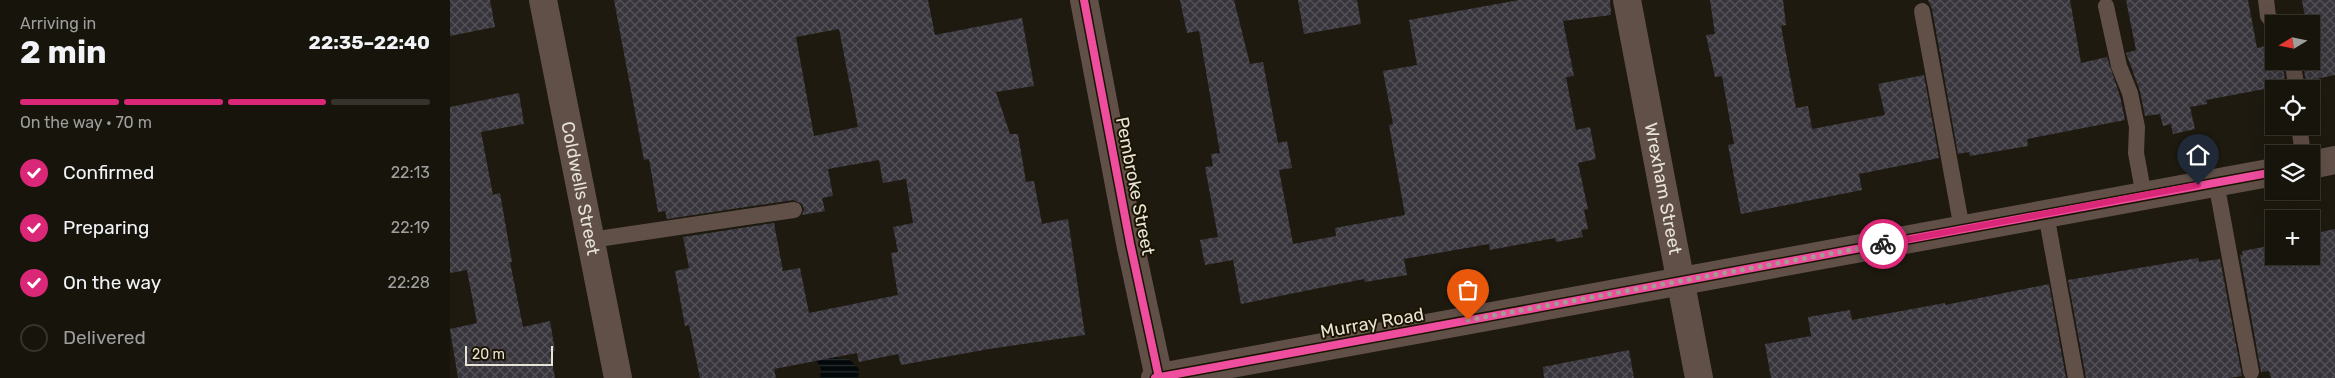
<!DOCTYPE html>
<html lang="en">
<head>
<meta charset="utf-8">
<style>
	:root { --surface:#16140b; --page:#1f1d14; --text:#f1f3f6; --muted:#9e9e9d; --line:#35332c; --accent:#db2777 }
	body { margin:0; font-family:Rubik,sans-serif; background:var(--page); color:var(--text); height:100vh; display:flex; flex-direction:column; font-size:19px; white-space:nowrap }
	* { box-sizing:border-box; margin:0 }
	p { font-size:16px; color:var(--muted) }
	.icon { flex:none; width:28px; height:28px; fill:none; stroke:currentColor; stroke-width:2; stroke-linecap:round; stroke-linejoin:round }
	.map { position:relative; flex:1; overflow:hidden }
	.sheet { display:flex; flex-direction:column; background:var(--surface); width:450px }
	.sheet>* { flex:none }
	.needle { width:32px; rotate:260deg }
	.controls { position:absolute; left:1815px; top:15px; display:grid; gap:10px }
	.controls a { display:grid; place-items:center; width:55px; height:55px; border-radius:0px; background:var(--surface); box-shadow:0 5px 20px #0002,0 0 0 1px var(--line); font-size:25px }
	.scale { position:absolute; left:15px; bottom:12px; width:88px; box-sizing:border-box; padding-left:5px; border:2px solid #e8e3d7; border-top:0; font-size:14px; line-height:18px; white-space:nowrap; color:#e8e3d7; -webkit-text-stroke:4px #1b1402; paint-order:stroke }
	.pin { position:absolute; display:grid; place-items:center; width:42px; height:42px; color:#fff; margin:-51px -21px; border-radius:50% 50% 50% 0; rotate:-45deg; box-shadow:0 0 5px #0007 }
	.pin .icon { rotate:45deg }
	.courier { position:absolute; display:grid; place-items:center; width:50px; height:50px; margin:-25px; border:4px solid #db2777; border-radius:50%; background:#fff; color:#222; box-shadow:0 1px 6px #0007 }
	.overview em { font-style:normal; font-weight:700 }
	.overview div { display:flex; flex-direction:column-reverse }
	.overview { display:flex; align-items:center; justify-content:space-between; height:85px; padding:0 20px }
	h1 { font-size:32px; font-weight:700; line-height:38px }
	.bar { display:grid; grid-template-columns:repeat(4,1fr); gap:8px 5px; align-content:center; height:60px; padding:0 20px }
	.bar i { height:6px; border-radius:4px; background:var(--line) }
	.bar .selected { background:var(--accent) }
	.bar p { grid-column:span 4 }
	ol { padding:0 20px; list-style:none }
	li { display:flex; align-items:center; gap:15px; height:55px }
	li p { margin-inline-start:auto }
	li .icon { padding:5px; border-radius:50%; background:var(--accent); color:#fff; stroke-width:4 }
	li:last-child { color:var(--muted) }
	li i { width:28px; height:28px; border:2px solid var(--line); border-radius:50% }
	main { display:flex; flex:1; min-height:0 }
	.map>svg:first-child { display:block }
	.water { fill:url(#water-rules) }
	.building { fill:url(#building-cross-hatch); fill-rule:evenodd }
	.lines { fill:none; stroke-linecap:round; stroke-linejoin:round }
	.service { stroke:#615048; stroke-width:16 }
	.minor { stroke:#615048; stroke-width:28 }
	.cycleway-casing { stroke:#1b1402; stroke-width:11 }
	.cycleway { stroke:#ef4d9e; stroke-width:8 }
	.done { stroke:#a19d91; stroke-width:5; stroke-dasharray:0 9 }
	.route { stroke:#db2777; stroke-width:6 }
	.labels { text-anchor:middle; stroke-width:4; stroke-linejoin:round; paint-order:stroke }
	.street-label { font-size:18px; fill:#e8e3d7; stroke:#1b1402 }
</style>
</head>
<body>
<main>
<section class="sheet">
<div class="overview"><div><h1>2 min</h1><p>Arriving in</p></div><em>22:35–22:40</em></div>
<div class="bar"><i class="selected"></i><i class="selected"></i><i class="selected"></i><i></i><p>On the way · 70 m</p></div>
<ol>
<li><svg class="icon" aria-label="check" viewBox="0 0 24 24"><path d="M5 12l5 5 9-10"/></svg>Confirmed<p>22:13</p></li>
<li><svg class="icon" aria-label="check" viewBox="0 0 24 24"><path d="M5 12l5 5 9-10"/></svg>Preparing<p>22:19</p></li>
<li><svg class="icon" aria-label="check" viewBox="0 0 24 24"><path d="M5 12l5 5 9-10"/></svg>On the way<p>22:28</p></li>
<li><i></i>Delivered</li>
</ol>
</section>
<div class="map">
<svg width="1885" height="378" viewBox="0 0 1885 378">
	<defs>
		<pattern id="water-rules" width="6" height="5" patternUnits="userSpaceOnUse" patternTransform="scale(1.25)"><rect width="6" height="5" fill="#03090b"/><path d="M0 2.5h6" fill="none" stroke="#282d2e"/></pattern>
		<pattern id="building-cross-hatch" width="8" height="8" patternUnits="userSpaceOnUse" patternTransform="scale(1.25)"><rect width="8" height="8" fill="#38353d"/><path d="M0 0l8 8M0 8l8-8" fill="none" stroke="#555258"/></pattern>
	</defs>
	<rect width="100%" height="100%" fill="#1e1a0f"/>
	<polygon class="water" points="384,355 389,359 399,359 409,369 408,378 370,378 371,369 365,358"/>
	<g class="building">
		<polygon points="0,0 40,0 45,27 0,36"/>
		<path d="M 164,0 L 478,0 L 485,35 L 572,18 L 584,86 L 546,92 L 560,134 L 568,134 L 576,182 L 584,181 L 592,224 L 618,219 L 635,335 L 539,349 L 451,365 L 448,354 L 409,362 L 407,353 L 324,369 L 326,378 L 250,378 L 239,325 L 235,326 L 225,271 L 239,268 L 233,237 L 324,223 L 333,271 L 350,268 L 359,313 L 448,295 L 441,253 L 448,252 L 443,227 L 463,223 L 456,179 L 433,183 L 429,160 L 378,169 L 383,196 L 372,198 L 375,211 L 352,215 L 354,209 L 352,204 L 343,200 L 217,219 L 215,211 L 208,212 L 199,159 L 194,160 ZM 389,29 L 408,127 L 364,136 L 346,37 Z"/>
		<polygon points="730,0 784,0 800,64 813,62 828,143 837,141 842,168 829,170 843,244 886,236 885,228 955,215 939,125 943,124 933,71 967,65 959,20 1069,0 1160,0 1161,15 1113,21 1124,76 1116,77 1126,130 1140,127 1146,159 1128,163 1138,209 1134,210 1138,229 1131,230 1133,237 1106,242 1105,238 1040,250 1039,244 954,259 957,275 915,282 914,279 791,304 783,260 755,265 750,240 768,237 755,167 763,166 761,154 770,153 749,31 737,33"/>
		<polygon points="848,0 907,0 911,24 854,34"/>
		<polygon points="1260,0 1333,0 1336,25 1331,26 1346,108 1358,106 1362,129 1435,115 1428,84 1474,75 1489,158 1409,174 1412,190 1291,214 1278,145 1284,144 1272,76 1265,77 1256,35 1265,34"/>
		<polygon points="1478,0 1620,0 1631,63 1657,57 1670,96 1675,120 1577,139 1578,146 1520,156 1519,152 1508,154 1482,9"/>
		<polygon points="1676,0 1798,0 1807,48 1824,44 1824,61 1832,61 1836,85 1756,100 1757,104 1740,107 1745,129 1723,134 1721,124 1713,126 1710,114 1695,116 1690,91 1676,53 1686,50"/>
		<polygon points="1852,0 1885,0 1885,75 1856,81 1852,61 1861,61 1861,24 1856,24"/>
		<polygon points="69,93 74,124 31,132 43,195 50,193 62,262 60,262 73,327 100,321 105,351 100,352 105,378 8,378 0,329 27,323 17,270 0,273 0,107"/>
		<polygon points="1885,229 1885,378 1821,378 1819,371 1811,372 1790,255 1793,255 1792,251 1819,246 1821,256 1861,256 1861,234"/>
		<polygon points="1748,258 1749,262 1770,259 1792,376 1779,378 1636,378 1618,280"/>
		<polygon points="1599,284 1616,378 1321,378 1315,344 1361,336 1358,317 1400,310 1402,320 1495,303 1495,305"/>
		<polygon points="1179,350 1184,378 1094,378 1093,367"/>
	</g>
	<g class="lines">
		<g class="service">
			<polyline points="1816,0 1818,16 1824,24"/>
			<polyline points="1656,6 1669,66 1680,93 1687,127 1686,153 1694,196"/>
			<polyline points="1472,11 1512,229"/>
			<polyline points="1842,61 1847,89"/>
			<polyline points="1849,126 1853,154"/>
			<polyline points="1766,182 1801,372"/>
			<polyline points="1596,214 1626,378"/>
			<polyline points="141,240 344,210"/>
		</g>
		<g class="minor">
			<path id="s1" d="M 93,0 L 168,378"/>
			<polyline points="634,0 680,243 709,378"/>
			<path id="s2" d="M 1177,0 L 1249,378"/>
			<polyline points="1861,165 1885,160"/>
			<polyline points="705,378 1824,172"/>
		</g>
		<defs>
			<g id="cycleway">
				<polyline points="634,0 680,243 709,378"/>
				<polyline points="705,378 1824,172"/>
			</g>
		</defs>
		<use href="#cycleway" class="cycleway-casing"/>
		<use href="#cycleway" class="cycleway"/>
	</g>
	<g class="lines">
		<polyline class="done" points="1018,320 1433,244"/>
		<polyline class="route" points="1433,244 1748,185"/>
	</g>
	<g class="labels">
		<g class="street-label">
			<text transform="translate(685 186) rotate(79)" y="6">Pembroke Street</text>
			<text dy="6" stroke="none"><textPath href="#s1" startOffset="192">Coldwells Street</textPath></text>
			<text dy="6" stroke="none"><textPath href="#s2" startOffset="192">Wrexham Street</textPath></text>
			<text transform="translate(922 323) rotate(-10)" y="6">Murray Road</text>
		</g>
	</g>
</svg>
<div class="controls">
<a><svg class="needle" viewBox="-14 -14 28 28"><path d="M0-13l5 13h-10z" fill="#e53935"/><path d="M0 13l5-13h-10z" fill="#9e9e9d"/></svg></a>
<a><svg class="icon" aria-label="locate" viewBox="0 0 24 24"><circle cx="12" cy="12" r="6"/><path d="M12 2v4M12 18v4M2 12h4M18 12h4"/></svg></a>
<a><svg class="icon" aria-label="layers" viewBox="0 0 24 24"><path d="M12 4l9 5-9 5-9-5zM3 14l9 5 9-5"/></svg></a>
<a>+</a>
</div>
<div class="scale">20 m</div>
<div class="pin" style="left:1018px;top:320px;background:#ea580c"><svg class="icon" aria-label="bag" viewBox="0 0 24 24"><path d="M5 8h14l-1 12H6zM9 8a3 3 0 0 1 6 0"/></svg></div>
<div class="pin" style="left:1748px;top:185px;background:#1f2937"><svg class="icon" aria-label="home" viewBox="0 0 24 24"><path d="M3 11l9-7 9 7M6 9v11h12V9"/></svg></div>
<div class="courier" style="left:1433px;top:244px"><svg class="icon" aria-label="bike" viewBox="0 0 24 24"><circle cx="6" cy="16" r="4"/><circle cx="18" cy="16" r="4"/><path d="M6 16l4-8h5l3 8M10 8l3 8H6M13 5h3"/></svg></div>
</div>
</main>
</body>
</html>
